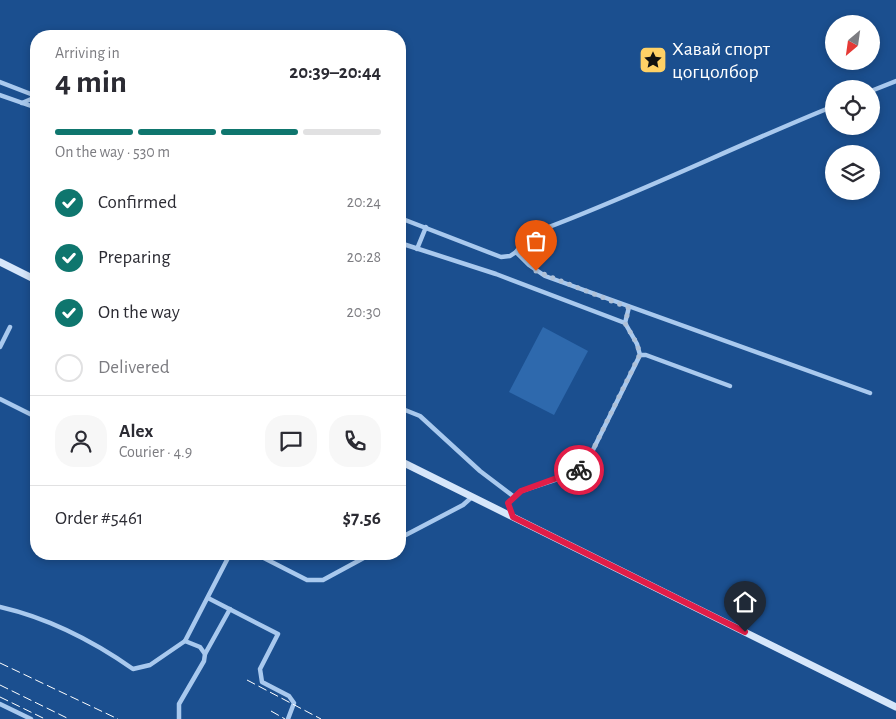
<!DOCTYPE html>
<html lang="en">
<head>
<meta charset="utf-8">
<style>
	:root { --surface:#fff; --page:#f7f7f7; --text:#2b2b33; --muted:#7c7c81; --line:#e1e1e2; --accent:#0f766e }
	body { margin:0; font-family:"Alegreya Sans",sans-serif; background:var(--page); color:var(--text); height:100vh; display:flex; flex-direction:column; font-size:19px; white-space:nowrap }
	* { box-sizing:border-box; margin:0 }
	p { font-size:16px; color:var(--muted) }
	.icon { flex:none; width:28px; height:28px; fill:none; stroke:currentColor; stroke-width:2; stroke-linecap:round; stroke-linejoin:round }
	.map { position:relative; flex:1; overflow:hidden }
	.drawer { position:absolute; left:30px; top:30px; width:376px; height:530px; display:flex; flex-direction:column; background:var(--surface); border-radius:20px; box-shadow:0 2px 8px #0003 }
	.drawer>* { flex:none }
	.needle { width:32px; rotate:209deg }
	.controls { position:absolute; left:825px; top:15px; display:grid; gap:10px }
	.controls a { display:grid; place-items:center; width:55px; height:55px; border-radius:50%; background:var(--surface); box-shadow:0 2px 8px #0003; font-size:25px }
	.pin { position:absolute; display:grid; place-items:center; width:42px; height:42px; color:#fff; margin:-51px -21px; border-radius:50% 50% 50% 0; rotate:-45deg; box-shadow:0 0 5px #0007 }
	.pin .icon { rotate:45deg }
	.courier { position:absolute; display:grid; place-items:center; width:50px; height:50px; margin:-25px; border:4px solid #e11d48; border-radius:50%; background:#fff; color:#222; box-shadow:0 1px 6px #0007 }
	.headline em { font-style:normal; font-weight:700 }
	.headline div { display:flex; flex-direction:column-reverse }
	.headline { display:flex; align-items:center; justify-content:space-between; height:85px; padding:0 25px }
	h1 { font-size:32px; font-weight:700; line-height:38px }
	.bar { display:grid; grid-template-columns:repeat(4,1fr); gap:8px 5px; align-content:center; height:60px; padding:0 25px }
	.bar i { height:6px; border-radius:4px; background:var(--line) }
	.bar .current { background:var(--accent) }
	.bar p { grid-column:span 4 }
	.line { display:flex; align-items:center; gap:12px; padding:0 25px; border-top:1px solid var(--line) }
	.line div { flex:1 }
	.round { display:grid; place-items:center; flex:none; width:52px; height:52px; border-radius:20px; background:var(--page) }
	ol { padding:0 25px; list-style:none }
	li { display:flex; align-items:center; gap:15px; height:55px }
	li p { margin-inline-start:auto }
	li .icon { padding:5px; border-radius:50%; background:var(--accent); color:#fff; stroke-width:4 }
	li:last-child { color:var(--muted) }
	li i { width:28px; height:28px; border:2px solid var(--line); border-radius:50% }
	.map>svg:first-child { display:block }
	.garden { fill:#2e69ad }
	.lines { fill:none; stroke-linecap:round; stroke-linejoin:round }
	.minor { stroke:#a9c9ee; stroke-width:4.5 }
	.secondary { stroke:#d6e6fa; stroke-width:7 }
	.rail { stroke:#fff; stroke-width:1; stroke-dasharray:9 4; stroke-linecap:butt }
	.done { stroke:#afc1d8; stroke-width:5; stroke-dasharray:0 9 }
	.route { stroke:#e11d48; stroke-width:6 }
	.labels { text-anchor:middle; stroke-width:4; stroke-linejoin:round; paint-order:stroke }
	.poi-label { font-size:20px; fill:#fff; stroke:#1b4f8f; text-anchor:start }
</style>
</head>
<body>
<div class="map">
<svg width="896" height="719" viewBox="0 0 896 719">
	<rect width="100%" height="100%" fill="#1b4f8f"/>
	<polygon class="garden" points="543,327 588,351 554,415 509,392"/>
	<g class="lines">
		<g class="minor">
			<polyline points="0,82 36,96"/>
			<polyline points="871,91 896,81"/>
			<polyline points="0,95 34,107"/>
			<polyline points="22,103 36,97"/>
			<polyline points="400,218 501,257 510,256 516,252 529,265 545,276 870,393"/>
			<polyline points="400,243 496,274 625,323"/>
			<polyline points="417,249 426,227"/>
			<path d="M 516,252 L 527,237 L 541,230 C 640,193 735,146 834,106"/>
			<polyline points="0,347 10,327"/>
			<polyline points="640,355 646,355 730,386"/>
			<polyline points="0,399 36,417"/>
			<polyline points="400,408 420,416 480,471 513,496"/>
			<polyline points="512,516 508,503 521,491 576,473 586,464 640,355 637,344 625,323 629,307"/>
			<polyline points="400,538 463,505 472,497"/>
			<polyline points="256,554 307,580 323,580 371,554"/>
			<polyline points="208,598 278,634 260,669 262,682 289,696 294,703 288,719"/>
			<path d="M 0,607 C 48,618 93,641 133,669 L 150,665 L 185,641 L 230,554"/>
			<polyline points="205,654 230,609"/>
			<polyline points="0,704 31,719"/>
			<polyline points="179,719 179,704 204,661 205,654 200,647 185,641"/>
		</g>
		<g class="secondary">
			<polyline points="0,262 36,280"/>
			<polyline points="400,461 896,707"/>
		</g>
		<g class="rail">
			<polyline points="0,663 118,719"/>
			<polyline points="247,680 321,719"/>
			<polyline points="0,685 69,719"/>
			<polyline points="0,697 45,719"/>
			<polyline points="271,711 285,719"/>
		</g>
	</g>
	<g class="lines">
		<polyline class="done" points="536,271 629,308 625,323 637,344 640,354 586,464 579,470"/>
		<polyline class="route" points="579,470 521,491 508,503 513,517 745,632"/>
	</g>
	<defs>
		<symbol id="sight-square" viewBox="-11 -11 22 22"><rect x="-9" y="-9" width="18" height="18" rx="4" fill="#ffd166" stroke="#1b4f8f"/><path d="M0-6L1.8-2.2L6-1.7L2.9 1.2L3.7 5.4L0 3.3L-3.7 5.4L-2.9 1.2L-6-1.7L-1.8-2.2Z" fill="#111"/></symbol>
	</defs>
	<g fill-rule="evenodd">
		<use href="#sight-square" x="637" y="44" width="32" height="32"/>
	</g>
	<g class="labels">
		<g class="poi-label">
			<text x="672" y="55">Хавай спорт<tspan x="672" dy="23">цогцолбор</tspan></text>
		</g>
	</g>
</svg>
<div class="controls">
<a><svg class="needle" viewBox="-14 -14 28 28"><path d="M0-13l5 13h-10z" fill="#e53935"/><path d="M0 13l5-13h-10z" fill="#7c7c81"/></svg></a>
<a><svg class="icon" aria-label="locate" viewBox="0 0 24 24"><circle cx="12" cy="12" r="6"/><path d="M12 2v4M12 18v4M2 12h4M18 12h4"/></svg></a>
<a><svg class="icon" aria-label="layers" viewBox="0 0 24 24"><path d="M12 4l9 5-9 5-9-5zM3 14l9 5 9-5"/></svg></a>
</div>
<div class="pin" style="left:536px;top:271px;background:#ea580c"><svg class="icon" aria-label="bag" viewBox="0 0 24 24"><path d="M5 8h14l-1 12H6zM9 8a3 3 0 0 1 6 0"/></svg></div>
<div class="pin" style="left:745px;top:632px;background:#1f2937"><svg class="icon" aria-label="home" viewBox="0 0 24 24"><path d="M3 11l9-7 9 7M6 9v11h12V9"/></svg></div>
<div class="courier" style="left:579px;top:470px"><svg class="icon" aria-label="bike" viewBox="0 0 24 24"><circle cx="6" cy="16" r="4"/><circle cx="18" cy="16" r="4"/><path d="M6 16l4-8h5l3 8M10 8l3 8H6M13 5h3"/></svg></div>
<section class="drawer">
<div class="headline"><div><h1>4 min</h1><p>Arriving in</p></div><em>20:39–20:44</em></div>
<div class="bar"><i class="current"></i><i class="current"></i><i class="current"></i><i></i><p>On the way · 530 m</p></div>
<ol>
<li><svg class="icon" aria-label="check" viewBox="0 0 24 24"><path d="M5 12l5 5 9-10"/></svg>Confirmed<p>20:24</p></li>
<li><svg class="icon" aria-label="check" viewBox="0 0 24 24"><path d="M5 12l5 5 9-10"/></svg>Preparing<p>20:28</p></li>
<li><svg class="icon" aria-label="check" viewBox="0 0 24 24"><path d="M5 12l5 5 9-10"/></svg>On the way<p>20:30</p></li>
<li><i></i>Delivered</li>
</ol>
<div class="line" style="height:90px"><a class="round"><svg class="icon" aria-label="person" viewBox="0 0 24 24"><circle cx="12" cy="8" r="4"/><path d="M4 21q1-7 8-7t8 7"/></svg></a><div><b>Alex</b><p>Courier · 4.9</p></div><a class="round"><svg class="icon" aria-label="chat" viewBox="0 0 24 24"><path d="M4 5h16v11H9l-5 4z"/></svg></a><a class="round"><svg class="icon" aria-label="phone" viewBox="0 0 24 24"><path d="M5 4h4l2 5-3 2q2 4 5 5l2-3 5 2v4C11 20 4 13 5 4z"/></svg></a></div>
<div class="line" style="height:65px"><div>Order #5461</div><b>$7.56</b></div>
</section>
</div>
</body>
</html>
